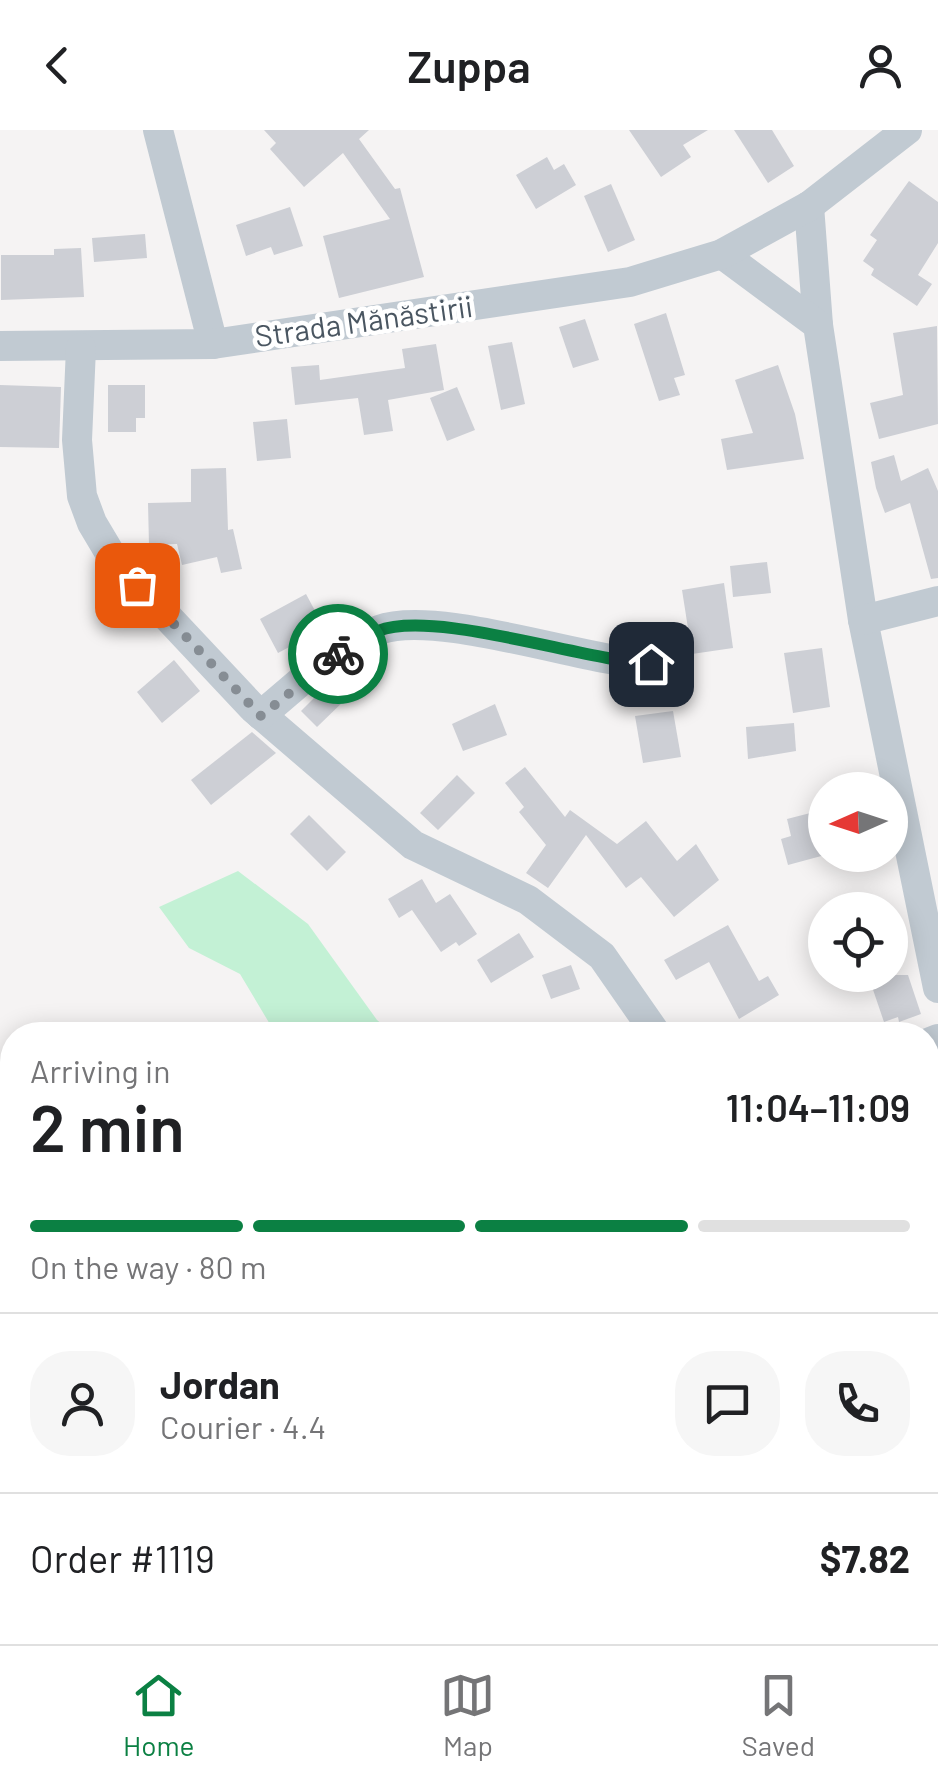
<!DOCTYPE html>
<html lang="en">
<head>
<meta charset="utf-8">
<style>
	:root { --surface:#fff; --page:#f6f6f6; --text:#202124; --muted:#757577; --line:#e0e0e0; --accent:#0b8043 }
	body { margin:0; font-family:Barlow,sans-serif; background:var(--page); color:var(--text); height:100vh; display:flex; flex-direction:column; font-size:38px; white-space:nowrap }
	* { box-sizing:border-box; margin:0 }
	p { font-size:32px; color:var(--muted) }
	.icon { flex:none; width:55px; height:55px; fill:none; stroke:currentColor; stroke-width:2; stroke-linecap:round; stroke-linejoin:round }
	.map { position:relative; flex:1; overflow:hidden }
	.panel { position:absolute; left:0px; top:892px; width:940px; height:622px; display:flex; flex-direction:column; background:var(--surface); border-radius:40px 40px 0 0; box-shadow:0 5px 25px #0003 }
	.panel>* { flex:none }
	.needle { width:65px; rotate:267deg }
	.buttons { position:absolute; left:808px; top:642px; display:grid; gap:20px }
	.buttons a { display:grid; place-items:center; width:100px; height:100px; border-radius:50%; background:var(--surface); box-shadow:0 5px 25px #0003; font-size:50px }
	.pin { position:absolute; display:grid; place-items:center; width:85px; height:85px; color:#fff; margin:-42px; border-radius:20px; box-shadow:0 5px 15px #0006 }
	.courier { position:absolute; display:grid; place-items:center; width:100px; height:100px; margin:-50px; border:8px solid #0b8043; border-radius:50%; background:#fff; color:#222; box-shadow:0 2px 12px #0007 }
	.headline em { font-style:normal; font-weight:600 }
	.headline div { display:flex; flex-direction:column-reverse }
	.headline { display:flex; align-items:center; justify-content:space-between; height:170px; padding:0 30px }
	h1 { font-size:65px; font-weight:600; line-height:75px }
	.bar { display:grid; grid-template-columns:repeat(4,1fr); gap:15px 10px; align-content:center; height:120px; padding:0 30px }
	.bar i { height:12px; border-radius:8px; background:var(--line) }
	.bar .current { background:var(--accent) }
	.bar p { grid-column:span 4 }
	.line { display:flex; align-items:center; gap:25px; padding:0 30px; border-top:2px solid var(--line) }
	.line div { flex:1 }
	.round { display:grid; place-items:center; flex:none; width:105px; height:105px; border-radius:40px; background:var(--page) }
	header { display:flex; justify-content:space-between; align-items:center; height:130px; padding:0 30px; background:var(--surface); font-size:45px; font-weight:600 }
	.dock { display:flex; justify-content:space-around; align-items:center; height:140px; border-top:2px solid var(--line); background:var(--surface); font-size:28px; color:var(--muted) }
	.dock a { display:grid; justify-items:center; gap:5px }
	.dock .current { color:var(--accent) }
	.map>svg:first-child { display:block }
	.green { fill:#c3f1d5 }
	.building { fill:#cdcfd5 }
	.lines { fill:none; stroke-linecap:round; stroke-linejoin:round }
	.minor { stroke:#c1cad2; stroke-width:30 }
	.done { stroke:#868d94; stroke-width:10; stroke-dasharray:0 18 }
	.route { stroke:#0b8043; stroke-width:12 }
	.labels { text-anchor:middle; stroke-width:9; stroke-linejoin:round; paint-order:stroke }
	.street-label { font-size:30px; fill:#4a5661; stroke:#fff }
</style>
</head>
<body>
<header><svg class="icon" aria-label="back" viewBox="0 0 24 24"><path d="M15 5l-7 7 7 7"/></svg>Zuppa<svg class="icon" aria-label="person" viewBox="0 0 24 24"><circle cx="12" cy="8" r="4"/><path d="M4 21q1-7 8-7t8 7"/></svg></header>
<div class="map">
<svg width="938" height="1514" viewBox="0 0 938 1514">
	<rect width="100%" height="100%" fill="#f5f3f3"/>
	<g class="green">
		<polygon points="238,741 308,794 377,890 395,905 272,905 271,896 240,844 189,818 159,777"/>
		<polygon points="554,1503 555,1514 307,1514 302,1503"/>
	</g>
	<g class="building">
		<polygon points="264,0 369,0 359,9 395,59 400,58 424,147 339,168 323,106 390,89 343,23 304,57 270,19 276,13"/>
		<polygon points="629,0 708,0 683,15 691,27 661,47"/>
		<polygon points="734,0 772,0 794,36 768,53"/>
		<polygon points="547,27 554,40 564,34 576,55 536,79 516,45"/>
		<polygon points="909,51 938,72 938,113 918,145 932,154 917,176 871,145 874,139 863,131 877,110 870,105"/>
		<polygon points="611,54 635,110 608,122 584,66"/>
		<polygon points="290,77 303,116 274,125 271,117 246,126 236,95"/>
		<polygon points="145,104 147,128 94,132 92,108"/>
		<polygon points="81,118 84,167 1,170 1,125 54,125 54,119"/>
		<polygon points="666,183 685,245 674,248 680,265 659,271 634,194"/>
		<polygon points="585,189 599,230 573,238 559,197"/>
		<polygon points="937,196 938,294 879,309 870,273 903,265 893,203"/>
		<polygon points="512,212 525,274 501,280 488,216"/>
		<polygon points="436,214 444,260 388,270 393,301 364,305 358,268 295,275 291,237 319,235 320,250 405,238 402,219"/>
		<polygon points="778,235 795,284 804,329 727,340 721,309 753,303 735,250"/>
		<polygon points="0,255 61,257 59,318 0,317"/>
		<polygon points="108,255 145,255 145,288 136,288 136,302 108,302"/>
		<polygon points="457,257 475,300 447,311 430,268"/>
		<polygon points="287,289 291,328 257,331 253,292"/>
		<polygon points="894,325 901,351 928,338 938,361 938,448 931,449 910,373 885,383 876,358 871,332"/>
		<polygon points="226,338 228,400 233,399 242,439 221,443 217,427 182,435 177,414 149,415 148,373 191,372 191,339"/>
		<polygon points="767,432 771,463 733,467 730,436"/>
		<polygon points="724,453 733,518 692,524 682,460"/>
		<polygon points="306,464 327,503 298,519 295,514 278,523 260,489"/>
		<polygon points="822,518 830,577 793,583 784,523"/>
		<polygon points="174,530 200,561 162,593 137,562"/>
		<polygon points="333,549 349,566 317,597 301,581"/>
		<polygon points="495,574 507,605 463,621 452,594"/>
		<polygon points="673,581 681,627 643,633 635,586"/>
		<polygon points="794,593 796,621 748,629 746,597"/>
		<polygon points="252,602 276,623 211,675 191,650"/>
		<polygon points="525,637 565,687 570,680 617,714 646,691 677,731 696,714 719,750 674,787 641,747 626,758 586,705 548,758 526,743 546,715 519,682 524,677 505,653"/>
		<polygon points="457,645 475,663 438,700 420,683"/>
		<polygon points="822,680 825,725 788,735 781,709 791,706 787,689"/>
		<polygon points="309,685 346,722 327,741 290,704"/>
		<polygon points="422,749 436,773 450,764 477,804 459,816 456,812 441,822 412,780 399,788 388,769"/>
		<polygon points="728,795 759,851 768,846 779,865 739,889 709,832 676,850 664,830"/>
		<polygon points="519,803 534,827 491,853 477,830"/>
		<polygon points="571,835 580,859 551,869 542,845"/>
		<polygon points="868,845 908,845 921,884 899,892 898,887 884,892"/>
	</g>
	<g class="lines">
		<g class="minor">
			<polyline points="158,0 213,214"/>
			<polyline points="809,76 818,195"/>
			<polyline points="722,124 818,195 863,490 938,858"/>
			<polyline points="0,216 213,214 630,152 722,124 809,76 907,0"/>
			<polyline points="81,218 77,310 82,366 92,393 114,430 253,578 413,715 528,770 602,826 657,905"/>
			<polyline points="863,490 938,471"/>
			<path d="M 261,585 C 297,556 335,517 379,500 C 436,479 581,530 651,535"/>
			<polyline points="928,913 938,909"/>
		</g>
	</g>
	<g class="lines">
		<polyline class="done" points="137,455 261,586 338,524"/>
		<path class="route" d="M 338,524 C 351,517 364,506 378,501 C 433,479 583,530 651,534"/>
	</g>
	<g class="labels">
		<g class="street-label">
			<text transform="translate(364 192) rotate(-8)" y="10">Strada Mănăstirii</text>
		</g>
	</g>
</svg>
<div class="buttons">
<a><svg class="needle" viewBox="-14 -14 28 28"><path d="M0-13l5 13h-10z" fill="#e53935"/><path d="M0 13l5-13h-10z" fill="#757577"/></svg></a>
<a><svg class="icon" aria-label="locate" viewBox="0 0 24 24"><circle cx="12" cy="12" r="6"/><path d="M12 2v4M12 18v4M2 12h4M18 12h4"/></svg></a>
</div>
<div class="pin" style="left:137px;top:455px;background:#ea580c"><svg class="icon" aria-label="bag" viewBox="0 0 24 24"><path d="M5 8h14l-1 12H6zM9 8a3 3 0 0 1 6 0"/></svg></div>
<div class="pin" style="left:651px;top:534px;background:#1f2937"><svg class="icon" aria-label="home" viewBox="0 0 24 24"><path d="M3 11l9-7 9 7M6 9v11h12V9"/></svg></div>
<div class="courier" style="left:338px;top:524px"><svg class="icon" aria-label="bike" viewBox="0 0 24 24"><circle cx="6" cy="16" r="4"/><circle cx="18" cy="16" r="4"/><path d="M6 16l4-8h5l3 8M10 8l3 8H6M13 5h3"/></svg></div>
<section class="panel">
<div class="headline"><div><h1>2 min</h1><p>Arriving in</p></div><em>11:04–11:09</em></div>
<div class="bar"><i class="current"></i><i class="current"></i><i class="current"></i><i></i><p>On the way · 80 m</p></div>
<div class="line" style="height:180px"><a class="round"><svg class="icon" aria-label="person" viewBox="0 0 24 24"><circle cx="12" cy="8" r="4"/><path d="M4 21q1-7 8-7t8 7"/></svg></a><div><b>Jordan</b><p>Courier · 4.4</p></div><a class="round"><svg class="icon" aria-label="chat" viewBox="0 0 24 24"><path d="M4 5h16v11H9l-5 4z"/></svg></a><a class="round"><svg class="icon" aria-label="phone" viewBox="0 0 24 24"><path d="M5 4h4l2 5-3 2q2 4 5 5l2-3 5 2v4C11 20 4 13 5 4z"/></svg></a></div>
<div class="line" style="height:130px"><div>Order #1119</div><b>$7.82</b></div>
</section>
</div>
<nav class="dock">
<a class="current"><svg class="icon" aria-label="home" viewBox="0 0 24 24"><path d="M3 11l9-7 9 7M6 9v11h12V9"/></svg>Home</a>
<a><svg class="icon" aria-label="map" viewBox="0 0 24 24"><path d="M3 6l6-2 6 2 6-2v14l-6 2-6-2-6 2zM9 4v14M15 6v14"/></svg>Map</a>
<a><svg class="icon" aria-label="saved" viewBox="0 0 24 24"><path d="M7 4h10v16l-5-4-5 4z"/></svg>Saved</a>
</nav>
</body>
</html>
